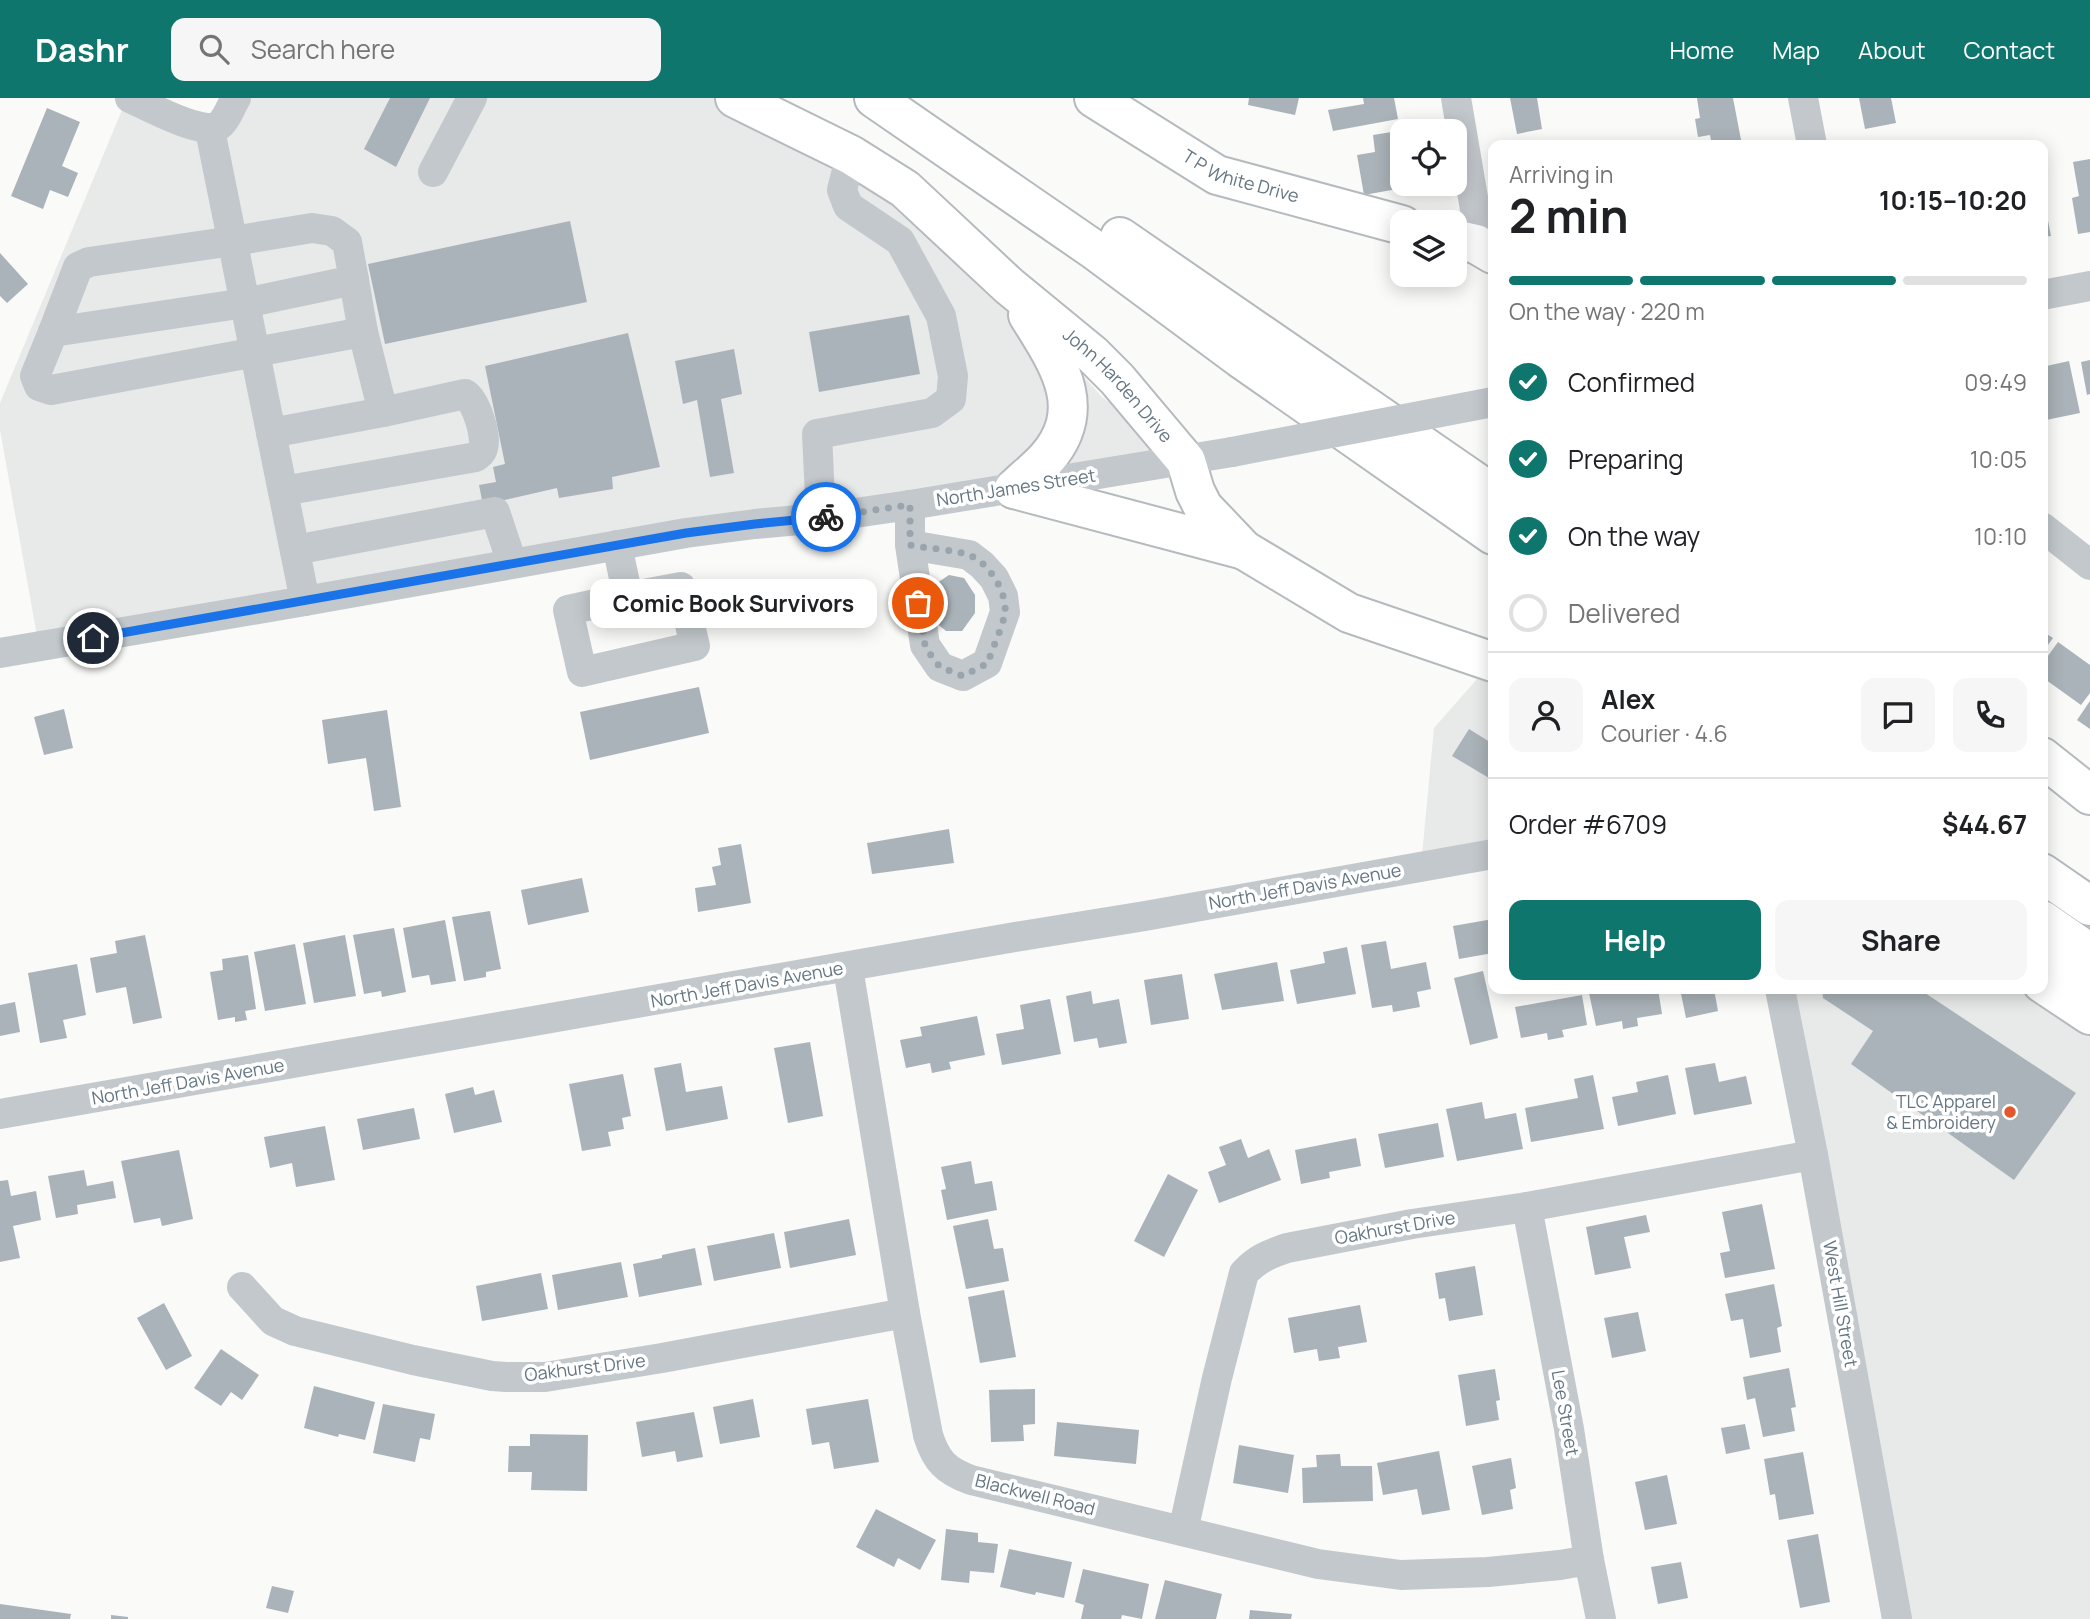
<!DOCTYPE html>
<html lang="en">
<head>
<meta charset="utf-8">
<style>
	:root { --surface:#fff; --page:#f6f6f6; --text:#202124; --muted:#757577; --line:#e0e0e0; --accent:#0f766e }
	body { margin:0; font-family:Manrope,sans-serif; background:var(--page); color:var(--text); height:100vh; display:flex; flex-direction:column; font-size:26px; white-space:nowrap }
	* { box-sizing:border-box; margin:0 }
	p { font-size:23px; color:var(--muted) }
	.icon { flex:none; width:38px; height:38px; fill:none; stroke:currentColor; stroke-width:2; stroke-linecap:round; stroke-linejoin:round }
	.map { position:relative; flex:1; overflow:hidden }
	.sheet { position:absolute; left:1488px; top:42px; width:560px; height:854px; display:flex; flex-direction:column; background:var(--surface); border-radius:14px; box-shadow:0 4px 18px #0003 }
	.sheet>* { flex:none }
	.tools { position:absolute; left:1390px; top:21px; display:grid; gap:14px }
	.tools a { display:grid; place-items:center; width:77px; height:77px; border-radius:14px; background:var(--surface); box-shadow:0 4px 18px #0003; font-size:35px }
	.pin { position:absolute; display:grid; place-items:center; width:60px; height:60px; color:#fff; margin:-30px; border:4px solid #fff; border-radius:50%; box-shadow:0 2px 7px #0007 }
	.courier { position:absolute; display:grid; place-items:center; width:70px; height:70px; margin:-35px; border:5px solid #1a73e8; border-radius:50%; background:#fff; color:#222; box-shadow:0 2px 9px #0007 }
	.bubble { position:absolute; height:49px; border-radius:14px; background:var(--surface); box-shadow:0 4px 18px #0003; font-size:23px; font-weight:700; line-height:49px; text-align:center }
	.headline em { font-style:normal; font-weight:700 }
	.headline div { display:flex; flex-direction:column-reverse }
	.headline { display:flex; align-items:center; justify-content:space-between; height:119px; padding:0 21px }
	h1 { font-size:46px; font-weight:700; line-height:52px }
	.bar { display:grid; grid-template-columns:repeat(4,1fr); gap:10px 7px; align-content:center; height:84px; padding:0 21px }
	.bar i { height:9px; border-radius:5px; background:var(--line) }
	.bar .active { background:var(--accent) }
	.bar p { grid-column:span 4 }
	.line { display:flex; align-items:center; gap:18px; padding:0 21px; border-top:2px solid var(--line) }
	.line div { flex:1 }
	.round { display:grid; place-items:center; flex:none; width:74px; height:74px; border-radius:14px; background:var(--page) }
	ol { padding:0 21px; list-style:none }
	li { display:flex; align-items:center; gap:21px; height:77px }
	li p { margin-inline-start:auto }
	li .icon { padding:7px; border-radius:50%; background:var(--accent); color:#fff; stroke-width:4 }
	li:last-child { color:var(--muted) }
	li i { width:38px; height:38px; border:4px solid var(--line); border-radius:50% }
	.action { display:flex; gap:14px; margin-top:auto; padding:14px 21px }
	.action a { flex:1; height:80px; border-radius:14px; background:var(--accent); color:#fff; font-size:28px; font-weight:700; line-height:80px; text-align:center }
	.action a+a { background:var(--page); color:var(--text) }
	header { display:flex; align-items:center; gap:42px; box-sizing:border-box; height:98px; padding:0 35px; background:var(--accent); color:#fff }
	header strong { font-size:33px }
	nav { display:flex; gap:38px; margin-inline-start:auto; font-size:24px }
	.search { width:490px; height:63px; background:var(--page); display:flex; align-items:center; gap:18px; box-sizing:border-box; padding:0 24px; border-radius:14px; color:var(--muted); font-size:26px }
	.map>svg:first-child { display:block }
	.built { fill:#e8e9e9 }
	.building { fill:#aab3b9 }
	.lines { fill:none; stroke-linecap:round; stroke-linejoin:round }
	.major-casing { stroke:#b5babe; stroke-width:42 }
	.highway-casing { stroke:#b4b9bd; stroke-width:42 }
	.minor { stroke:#c3c8cc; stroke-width:30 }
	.major { stroke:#fff; stroke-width:38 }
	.highway { stroke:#fff; stroke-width:38 }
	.minor-bridge { stroke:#c3c8cc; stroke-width:30 }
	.done { stroke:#99a4ac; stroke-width:7; stroke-dasharray:0 12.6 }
	.route { stroke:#1a73e8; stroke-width:9 }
	.poi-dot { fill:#e4572e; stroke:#fff; stroke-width:2.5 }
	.labels { text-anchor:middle; stroke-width:7; stroke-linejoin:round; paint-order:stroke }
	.street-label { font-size:18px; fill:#657683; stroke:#fff }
	.poi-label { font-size:18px; fill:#657683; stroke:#fff; text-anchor:end }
</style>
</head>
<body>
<header>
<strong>Dashr</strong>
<div class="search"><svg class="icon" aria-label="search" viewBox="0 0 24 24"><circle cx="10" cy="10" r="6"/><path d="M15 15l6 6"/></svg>Search here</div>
<nav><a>Home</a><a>Map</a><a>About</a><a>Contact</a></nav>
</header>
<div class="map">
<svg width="2090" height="1521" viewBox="0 0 2090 1521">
	<rect width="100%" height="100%" fill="#fafaf8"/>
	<g class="built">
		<polygon points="127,0 196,29 236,0 730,0 898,108 1061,253 1102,299 1186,363 39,549 0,332 0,305"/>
		<polygon points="1485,572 1493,574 1493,756 1421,768 1434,630"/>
		<polygon points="1780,891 2042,891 2090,894 2090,1521 1897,1521"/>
	</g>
	<g class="building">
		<polygon points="390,0 430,0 396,69 364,51"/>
		<polygon points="1249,0 1299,0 1295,17 1248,7"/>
		<polygon points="1363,0 1394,0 1398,21 1333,33 1328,12 1364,6"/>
		<polygon points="1510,0 1537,0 1542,31 1517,36"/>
		<polygon points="1697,0 1733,0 1742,47 1712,47 1710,37 1698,39 1695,21 1700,20"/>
		<polygon points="1859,0 1891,0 1896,25 1865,31"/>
		<polygon points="47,10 80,24 62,68 78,75 68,99 50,92 43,111 11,98"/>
		<polygon points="1398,33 1402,55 1402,86 1407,86 1408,89 1364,97 1357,57 1375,54 1373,37"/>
		<polygon points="2090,61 2090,134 2078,136 2072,100 2079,98 2073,64"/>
		<polygon points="2042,112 2046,112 2051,138 2042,139"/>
		<polygon points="570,123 587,204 385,246 368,166"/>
		<polygon points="0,155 28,186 7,205 0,198"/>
		<polygon points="909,217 920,276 819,294 809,234"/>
		<polygon points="628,235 660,369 612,379 613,391 559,400 557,390 483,407 479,387 496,384 493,369 505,366 485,268"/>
		<polygon points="734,251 742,296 721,301 734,375 710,379 697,302 683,306 675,263"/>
		<polygon points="2090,262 2090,296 2087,297 2081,264"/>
		<polygon points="2069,263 2080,315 2046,322 2042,306 2042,269"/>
		<polygon points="949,477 964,480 975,497 975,515 962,533 946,533 928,518 928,497 937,485"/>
		<polygon points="2042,533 2053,540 2042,555"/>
		<polygon points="2058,544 2090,567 2090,595 2081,607 2042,579 2042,566"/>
		<polygon points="699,589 709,635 590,662 580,614"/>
		<polygon points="2090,603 2090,631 2077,622"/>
		<polygon points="64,611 73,650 44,657 34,619"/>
		<polygon points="387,612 401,709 374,713 366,660 328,666 322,622"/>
		<polygon points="1469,631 1493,646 1493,674 1489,680 1452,658"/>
		<polygon points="949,731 954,765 872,776 867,745"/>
		<polygon points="741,746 751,805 698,814 695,790 716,787 712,769 721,767 718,750"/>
		<polygon points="582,780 589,814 528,827 521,792"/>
		<polygon points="490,813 501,871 486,874 486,879 464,883 452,819"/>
		<polygon points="1493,821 1493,855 1459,861 1453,828"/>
		<polygon points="445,822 456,883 431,887 429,877 412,880 403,830"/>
		<polygon points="394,830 406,894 382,899 381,893 364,896 353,837"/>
		<polygon points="145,837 162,920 133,926 126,889 96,895 90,860 117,855 115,843"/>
		<polygon points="345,837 356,898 314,905 303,845"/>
		<polygon points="1386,843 1391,871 1426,864 1431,891 1417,894 1420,909 1393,914 1392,907 1372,910 1361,847"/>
		<polygon points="295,846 306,906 265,913 254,854"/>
		<polygon points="1347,849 1356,896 1297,906 1290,872 1325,865 1323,854"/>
		<polygon points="248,857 256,911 245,913 247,922 235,924 235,919 218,922 210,874 223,872 222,861"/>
		<polygon points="1277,864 1284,903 1222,912 1214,876"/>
		<polygon points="77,866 86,917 63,922 67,940 40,945 28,875"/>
		<polygon points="1483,873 1498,940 1470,947 1454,880"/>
		<polygon points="1182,876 1189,921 1151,927 1144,882"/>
		<polygon points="1610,891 1658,891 1662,916 1637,920 1638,928 1623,931 1622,923 1596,928 1589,895"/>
		<polygon points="1680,891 1714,891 1718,913 1686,920"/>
		<polygon points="1822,891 1919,891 2076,995 2014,1082 1851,966 1873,933 1823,900"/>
		<polygon points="1091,893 1093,906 1119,901 1127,945 1099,950 1097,940 1074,944 1066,898"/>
		<polygon points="1582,897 1587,927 1562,932 1564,939 1548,942 1547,935 1521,940 1515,909"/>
		<polygon points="1050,901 1061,956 1002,967 996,936 1024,931 1020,907"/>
		<polygon points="15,904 20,934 0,938 0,907"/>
		<polygon points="977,918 985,957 949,964 951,971 932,975 930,965 906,970 900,942 922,938 920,929"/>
		<polygon points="810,944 823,1018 788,1025 774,950"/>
		<polygon points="681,965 686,994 722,988 728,1021 666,1033 654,970"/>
		<polygon points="1715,965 1719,984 1746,978 1752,1006 1694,1017 1685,970"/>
		<polygon points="623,976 631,1018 622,1020 624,1031 608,1034 611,1048 582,1053 569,986"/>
		<polygon points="1593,977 1604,1031 1531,1044 1525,1010 1578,1000 1574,981"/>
		<polygon points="1668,977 1676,1016 1618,1028 1612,999 1638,994 1636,984"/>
		<polygon points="473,989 475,997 494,992 502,1024 454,1035 445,996"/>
		<polygon points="1482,1004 1485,1021 1516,1015 1523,1051 1457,1063 1446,1011"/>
		<polygon points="414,1010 420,1041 363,1052 357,1021"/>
		<polygon points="1438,1025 1444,1059 1385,1070 1378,1036"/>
		<polygon points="325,1028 335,1082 296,1089 292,1065 270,1070 264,1039"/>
		<polygon points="1356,1040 1361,1068 1329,1074 1330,1080 1301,1086 1295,1052"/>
		<polygon points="1241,1041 1248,1060 1269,1051 1281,1082 1219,1105 1208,1074 1226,1067 1219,1049"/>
		<polygon points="179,1052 193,1121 162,1128 160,1120 134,1125 121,1063"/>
		<polygon points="971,1063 975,1086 992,1083 997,1112 947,1122 941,1092 946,1091 941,1069"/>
		<polygon points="84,1072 87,1088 113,1083 116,1100 77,1107 78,1116 56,1120 48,1078"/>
		<polygon points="1168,1076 1198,1092 1164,1159 1134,1143"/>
		<polygon points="8,1082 11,1098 36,1093 41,1122 13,1128 20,1160 0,1164 0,1083"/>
		<polygon points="1762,1106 1775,1171 1725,1180 1720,1155 1730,1153 1722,1114"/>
		<polygon points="1646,1117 1650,1134 1624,1139 1631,1170 1595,1177 1586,1129"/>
		<polygon points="849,1121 856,1157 790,1170 784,1134"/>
		<polygon points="988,1121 994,1151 1003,1150 1009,1183 966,1191 953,1128"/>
		<polygon points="774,1135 781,1170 714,1183 707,1148"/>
		<polygon points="695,1150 702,1187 639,1199 633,1166 662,1160 662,1157"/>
		<polygon points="621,1164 628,1199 558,1212 552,1177"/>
		<polygon points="1475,1168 1483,1217 1449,1223 1445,1200 1439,1201 1435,1175"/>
		<polygon points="541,1175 548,1211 482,1223 476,1188"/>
		<polygon points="1774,1186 1782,1228 1777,1230 1781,1254 1750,1260 1743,1221 1731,1223 1725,1196"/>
		<polygon points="1004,1192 1016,1259 980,1265 968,1199"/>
		<polygon points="164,1205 192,1258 166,1272 137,1220"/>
		<polygon points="1360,1207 1367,1244 1338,1249 1340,1260 1319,1263 1317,1251 1294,1255 1288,1220"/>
		<polygon points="1638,1214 1646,1253 1612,1260 1604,1220"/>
		<polygon points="221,1251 259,1277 242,1302 231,1294 221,1308 194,1290"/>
		<polygon points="1789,1270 1796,1309 1791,1310 1795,1333 1763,1339 1755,1300 1747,1302 1743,1279"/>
		<polygon points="1495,1271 1500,1302 1496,1303 1499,1322 1466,1328 1458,1277"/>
		<polygon points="314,1288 375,1304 365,1342 339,1336 338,1339 304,1330"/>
		<polygon points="1035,1291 1035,1326 1023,1327 1024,1343 991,1344 989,1292"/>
		<polygon points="753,1301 760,1339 720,1346 713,1309"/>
		<polygon points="868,1301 879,1364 834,1371 829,1344 812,1347 806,1311"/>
		<polygon points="383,1306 435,1316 430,1342 420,1340 415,1364 373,1355"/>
		<polygon points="694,1314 703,1359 677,1364 675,1353 642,1359 636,1324"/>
		<polygon points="1057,1324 1139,1332 1136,1366 1054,1358"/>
		<polygon points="1745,1326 1750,1351 1726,1356 1721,1330"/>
		<polygon points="530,1336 588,1337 587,1393 531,1392 532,1374 508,1374 509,1348 530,1348"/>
		<polygon points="1239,1347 1294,1357 1288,1395 1233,1385"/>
		<polygon points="1439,1353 1450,1412 1422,1417 1417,1391 1383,1397 1377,1365"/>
		<polygon points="1803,1354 1814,1416 1779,1422 1775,1396 1770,1397 1764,1361"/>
		<polygon points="1340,1356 1341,1368 1372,1368 1373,1403 1303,1405 1302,1370 1317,1369 1316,1357"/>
		<polygon points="1511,1360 1516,1390 1510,1392 1513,1411 1482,1417 1472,1368"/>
		<polygon points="1667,1377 1677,1426 1645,1432 1635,1384"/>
		<polygon points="876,1411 936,1442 920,1472 898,1460 894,1469 856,1449"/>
		<polygon points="946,1431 978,1435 978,1444 998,1446 994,1475 970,1473 969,1485 941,1482"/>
		<polygon points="1818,1436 1830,1504 1800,1510 1787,1442"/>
		<polygon points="1009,1451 1072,1464 1064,1500 1036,1494 1035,1497 1000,1489"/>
		<polygon points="1681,1464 1688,1500 1658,1506 1651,1469"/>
		<polygon points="1083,1471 1149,1486 1142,1521 1122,1517 1121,1521 1081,1521 1084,1507 1075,1504"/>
		<polygon points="1165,1482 1222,1496 1216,1521 1155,1521"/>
		<polygon points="272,1488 294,1493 288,1515 266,1510"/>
		<polygon points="0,1506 71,1516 70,1521 0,1521"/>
		<polygon points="1250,1512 1292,1516 1291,1521 1249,1521"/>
		<polygon points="111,1517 128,1519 128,1521 111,1521"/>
	</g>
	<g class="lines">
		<defs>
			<g id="major">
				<path id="s1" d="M 735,0 L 851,57 L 905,91 L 1009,188 L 1093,257 L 1117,281 L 1186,363 L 1195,393 L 1203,409 L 1244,452 L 1349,515 L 1493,564"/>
				<path id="s2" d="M 1094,0 L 1217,77 L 1402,127"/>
				<polyline points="1454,141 1476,146 1493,156"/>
				<path d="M 1014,391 C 1024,381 1036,372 1046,361 C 1091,310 1057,264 1028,217"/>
				<polyline points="1014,391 1244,452"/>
				<polyline points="2042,659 2090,697"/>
				<polyline points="2042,885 2090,917"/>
			</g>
			<g id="highway">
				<polyline points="874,0 1093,151 1240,260 1493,437"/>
				<polyline points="1120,139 1493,396"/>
				<polyline points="2042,775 2090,808"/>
				<polyline points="2042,822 2090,855"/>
				<polyline points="2042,859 2090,877"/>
			</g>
		</defs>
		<use href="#major" class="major-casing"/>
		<use href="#highway" class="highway-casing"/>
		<g class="minor">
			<path d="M 130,0 C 148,8 203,38 218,28 C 226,23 231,8 236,0"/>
			<polyline points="1456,0 1478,129 1476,146"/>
			<polyline points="1803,0 1812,47"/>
			<polyline points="210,32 305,503"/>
			<polyline points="433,74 472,0"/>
			<polygon points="312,130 332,133 347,144 354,182 245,205 53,234 78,169 89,164 233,143"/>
			<polyline points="2042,197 2090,188"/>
			<polyline points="53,234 35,278 39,288 51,292 363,234 354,182"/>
			<polyline points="363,234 383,314"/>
			<path d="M 271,335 L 383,314 L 465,296 C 476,303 487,338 483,350 C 482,355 480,355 476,359 L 283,393"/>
			<polyline points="821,420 817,336 932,315 951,301 953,278 941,218 900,143 848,108 842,92 851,57"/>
			<polyline points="2042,429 2090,467"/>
			<polyline points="617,447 628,499 681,489 695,548 582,574 568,512 628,499"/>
			<polyline points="910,447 969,457 982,467 994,480 1003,498 1005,514 987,565 963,578 940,569 925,547 910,447 910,407"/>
			<polyline points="295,452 495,414 512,465"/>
			<polyline points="0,555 305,503 686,435 755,426 821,420 910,407 1232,354"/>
			<path d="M 848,870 L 905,1215 L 928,1337 C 936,1363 946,1373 971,1382 L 1318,1466 L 1401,1477 L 1488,1474 L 1560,1467 L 1589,1462"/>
			<polyline points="1780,891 1813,1057 1897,1521"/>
			<polyline points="0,1016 1015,839 1145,818 1493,756"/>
			<polyline points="1527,1109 1569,1331 1589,1462 1601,1521"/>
			<polyline points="242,1189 273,1223 295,1233 413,1262 492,1278 506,1279 545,1279 662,1260 905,1215"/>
			<path d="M 1183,1433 L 1217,1280 L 1244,1175 C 1257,1161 1269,1156 1287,1150 L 1412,1126 L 1527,1109 L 1813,1057"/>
		</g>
		<use href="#major" class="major"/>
		<use href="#highway" class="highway"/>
		<polyline class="minor-bridge" points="1232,354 1493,304"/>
	</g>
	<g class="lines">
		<path class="done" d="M 826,419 L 910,407 L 910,447 C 924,450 956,452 969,457 C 988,464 1007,493 1005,514 C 1003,529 992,550 988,565 L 963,578 L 940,569 L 932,559 L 925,547 L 918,505"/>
		<polyline class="route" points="93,540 686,435 755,426 826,419"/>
	</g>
	<circle class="poi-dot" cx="2010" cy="1014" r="7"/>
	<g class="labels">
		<g class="street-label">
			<text dy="6" stroke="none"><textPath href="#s2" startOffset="168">T P White Drive</textPath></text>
			<text dy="6" stroke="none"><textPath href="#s1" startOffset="483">John Harden Drive</textPath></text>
			<text transform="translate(1016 390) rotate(-9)" y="6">North James Street</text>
			<text transform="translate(1305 789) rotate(-10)" y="6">North Jeff Davis Avenue</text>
			<text transform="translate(747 887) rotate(-10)" y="6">North Jeff Davis Avenue</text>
			<text transform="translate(188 984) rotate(-10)" y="6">North Jeff Davis Avenue</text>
			<text transform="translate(1395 1130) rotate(-10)" y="6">Oakhurst Drive</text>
			<text transform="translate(1840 1206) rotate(80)" y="6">West Hill Street</text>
			<text transform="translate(585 1270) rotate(-7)" y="6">Oakhurst Drive</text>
			<text transform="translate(1565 1315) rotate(80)" y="6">Lee Street</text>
			<text transform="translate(1035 1397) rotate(14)" y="6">Blackwell Road</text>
		</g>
		<g class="poi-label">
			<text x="1996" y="1010">TLC Apparel<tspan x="1996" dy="21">&amp; Embroidery</tspan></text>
		</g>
	</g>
</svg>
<div class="tools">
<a><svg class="icon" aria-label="locate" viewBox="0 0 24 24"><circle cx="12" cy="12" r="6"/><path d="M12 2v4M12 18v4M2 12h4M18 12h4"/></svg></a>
<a><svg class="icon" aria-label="layers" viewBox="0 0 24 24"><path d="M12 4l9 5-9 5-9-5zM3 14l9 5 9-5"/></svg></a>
</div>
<div class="pin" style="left:918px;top:505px;background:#ea580c"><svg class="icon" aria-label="bag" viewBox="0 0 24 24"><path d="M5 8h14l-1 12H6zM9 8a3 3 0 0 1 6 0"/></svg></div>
<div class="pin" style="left:93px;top:540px;background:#1f2937"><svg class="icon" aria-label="home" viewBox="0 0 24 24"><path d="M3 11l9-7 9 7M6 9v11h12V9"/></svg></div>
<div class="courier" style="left:826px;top:419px"><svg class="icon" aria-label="bike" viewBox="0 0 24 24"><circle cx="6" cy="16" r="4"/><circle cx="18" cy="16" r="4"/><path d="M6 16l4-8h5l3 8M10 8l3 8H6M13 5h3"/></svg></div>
<div class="bubble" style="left:590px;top:481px;width:287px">Comic Book Survivors</div>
<section class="sheet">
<div class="headline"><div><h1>2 min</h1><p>Arriving in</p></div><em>10:15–10:20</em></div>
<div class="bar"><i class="active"></i><i class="active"></i><i class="active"></i><i></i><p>On the way · 220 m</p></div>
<ol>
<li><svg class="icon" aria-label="check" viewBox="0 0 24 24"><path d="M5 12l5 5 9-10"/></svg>Confirmed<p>09:49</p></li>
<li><svg class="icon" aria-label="check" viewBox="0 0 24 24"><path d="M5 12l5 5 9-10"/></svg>Preparing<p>10:05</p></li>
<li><svg class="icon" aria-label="check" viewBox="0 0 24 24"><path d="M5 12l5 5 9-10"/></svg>On the way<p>10:10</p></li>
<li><i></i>Delivered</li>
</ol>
<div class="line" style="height:126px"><a class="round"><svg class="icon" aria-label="person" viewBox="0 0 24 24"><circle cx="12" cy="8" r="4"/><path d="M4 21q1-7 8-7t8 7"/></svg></a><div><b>Alex</b><p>Courier · 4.6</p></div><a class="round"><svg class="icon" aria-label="chat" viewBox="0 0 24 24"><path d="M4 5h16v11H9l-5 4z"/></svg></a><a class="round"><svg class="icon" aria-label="phone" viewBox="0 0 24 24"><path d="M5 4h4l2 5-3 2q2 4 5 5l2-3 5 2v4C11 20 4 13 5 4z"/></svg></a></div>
<div class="line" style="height:91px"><div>Order #6709</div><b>$44.67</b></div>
<div class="action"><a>Help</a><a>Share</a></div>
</section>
</div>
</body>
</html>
